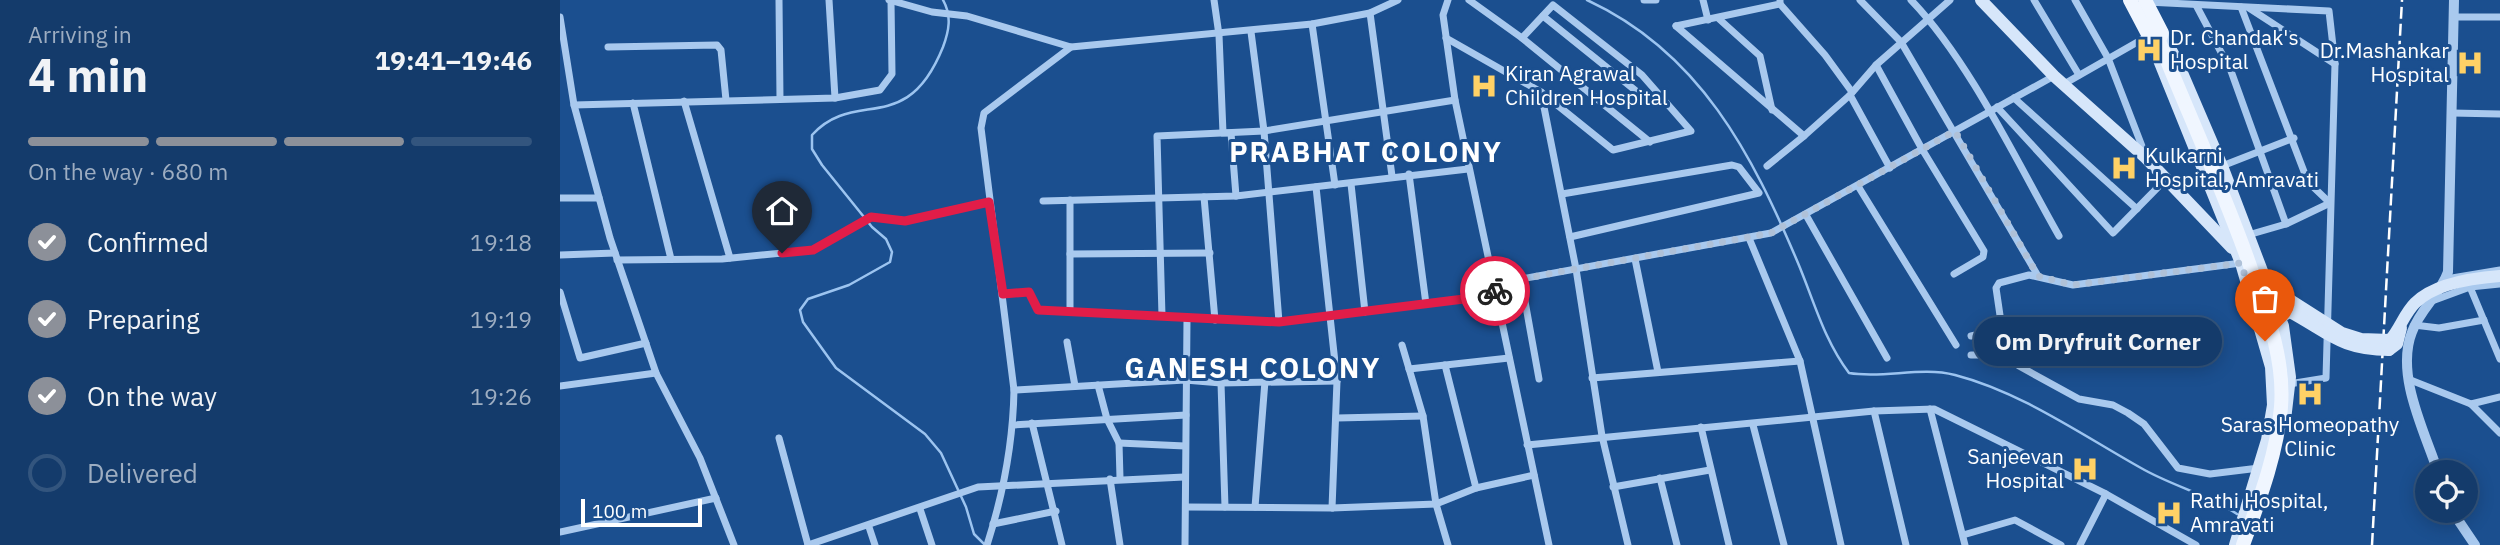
<!DOCTYPE html>
<html lang="en">
<head>
<meta charset="utf-8">
<style>
	:root { --surface:#143b6b; --page:#214673; --text:#f1f3f6; --muted:#9dadc1; --line:#33557e; --accent:#8c9099 }
	body { margin:0; font-family:"IBM Plex Sans",sans-serif; background:var(--page); color:var(--text); height:100vh; display:flex; flex-direction:column; font-size:26px; white-space:nowrap }
	* { box-sizing:border-box; margin:0 }
	p { font-size:23px; color:var(--muted) }
	.icon { flex:none; width:38px; height:38px; fill:none; stroke:currentColor; stroke-width:2; stroke-linecap:round; stroke-linejoin:round }
	.map { position:relative; flex:1; overflow:hidden }
	.drawer { display:flex; flex-direction:column; background:var(--surface); width:560px }
	.drawer>* { flex:none }
	.fabs { position:absolute; left:1855px; top:460px; display:grid; gap:14px }
	.fabs a { display:grid; place-items:center; width:63px; height:63px; border-radius:50%; background:var(--surface); box-shadow:0 4px 18px #0003,0 0 0 2px var(--line); font-size:35px }
	.scale { position:absolute; left:21px; bottom:18px; width:121px; box-sizing:border-box; padding-left:7px; border:4px solid #fff; border-top:0; font-size:19px; line-height:24px; white-space:nowrap; color:#fff; -webkit-text-stroke:5px #1b4f8f; paint-order:stroke }
	.pin { position:absolute; display:grid; place-items:center; width:60px; height:60px; color:#fff; margin:-72px -30px; border-radius:50% 50% 50% 0; rotate:-45deg; box-shadow:0 0 7px #0007 }
	.pin .icon { rotate:45deg }
	.courier { position:absolute; display:grid; place-items:center; width:70px; height:70px; margin:-35px; border:5px solid #e11d48; border-radius:50%; background:#fff; color:#222; box-shadow:0 2px 9px #0007 }
	.bubble { position:absolute; height:49px; border-radius:24px; background:var(--surface); box-shadow:0 4px 18px #0003,0 0 0 2px var(--line); font-size:23px; font-weight:700; line-height:49px; text-align:center }
	.headline em { font-style:normal; font-weight:700 }
	.headline div { display:flex; flex-direction:column-reverse }
	.headline { display:flex; align-items:center; justify-content:space-between; height:119px; padding:0 28px }
	h1 { font-size:46px; font-weight:700; line-height:52px }
	.bar { display:grid; grid-template-columns:repeat(4,1fr); gap:10px 7px; align-content:center; height:84px; padding:0 28px }
	.bar i { height:9px; border-radius:5px; background:var(--line) }
	.bar .on { background:var(--accent) }
	.bar p { grid-column:span 4 }
	ol { padding:0 28px; list-style:none }
	li { display:flex; align-items:center; gap:21px; height:77px }
	li p { margin-inline-start:auto }
	li .icon { padding:7px; border-radius:50%; background:var(--accent); color:#fff; stroke-width:4 }
	li:last-child { color:var(--muted) }
	li i { width:38px; height:38px; border:4px solid var(--line); border-radius:50% }
	main { display:flex; flex:1; min-height:0 }
	.map>svg:first-child { display:block }
	.lines { fill:none; stroke-linecap:round; stroke-linejoin:round }
	.stream { stroke:#9cc4f0; stroke-width:2.5 }
	.minor { stroke:#a9c9ee; stroke-width:7 }
	.tertiary { stroke:#a9c9ee; stroke-width:10 }
	.secondary { stroke:#d6e6fa; stroke-width:12 }
	.primary { stroke:#f0f6ff; stroke-width:14 }
	.rail { stroke:#fff; stroke-width:2.5; stroke-dasharray:12 5; stroke-linecap:butt }
	.secondary-bridge { stroke:#d6e6fa; stroke-width:12 }
	.done { stroke:#afc1d8; stroke-width:7; stroke-dasharray:0 12.6 }
	.route { stroke:#e11d48; stroke-width:9 }
	.labels { text-anchor:middle; stroke-width:6; stroke-linejoin:round; paint-order:stroke }
	.poi-label { font-size:21px; fill:#fff; stroke:#1b4f8f; text-anchor:start }
	.district-label { font-size:28px; font-weight:bold; letter-spacing:2px; fill:#fff; stroke:#1b4f8f }
</style>
</head>
<body>
<main>
<section class="drawer">
<div class="headline"><div><h1>4 min</h1><p>Arriving in</p></div><em>19:41–19:46</em></div>
<div class="bar"><i class="on"></i><i class="on"></i><i class="on"></i><i></i><p>On the way · 680 m</p></div>
<ol>
<li><svg class="icon" aria-label="check" viewBox="0 0 24 24"><path d="M5 12l5 5 9-10"/></svg>Confirmed<p>19:18</p></li>
<li><svg class="icon" aria-label="check" viewBox="0 0 24 24"><path d="M5 12l5 5 9-10"/></svg>Preparing<p>19:19</p></li>
<li><svg class="icon" aria-label="check" viewBox="0 0 24 24"><path d="M5 12l5 5 9-10"/></svg>On the way<p>19:26</p></li>
<li><i></i>Delivered</li>
</ol>
</section>
<div class="map">
<svg width="1940" height="545" viewBox="0 0 1940 545">
	<rect width="100%" height="100%" fill="#1b4f8f"/>
	<g class="lines">
		<g class="stream">
			<path d="M 383,0 C 392,16 389,31 383,47 C 346,139 296,87 252,135 L 252,149 L 262,165 L 312,227 L 326,239 L 332,252 L 330,262 L 289,285 L 248,299 L 240,310 L 243,322 L 276,368 L 365,434 L 381,453 L 406,507 L 414,534 L 425,545"/>
			<path d="M 1027,0 C 1140,52 1192,154 1238,263 C 1254,301 1264,340 1289,373 C 1324,379 1361,366 1395,375 C 1461,392 1522,435 1581,468 C 1612,486 1647,494 1677,514"/>
		</g>
		<g class="minor">
			<polyline points="219,0 220,99"/>
			<polyline points="269,0 275,98"/>
			<polyline points="329,0 372,12 407,16 511,47"/>
			<polyline points="654,0 659,35 663,133 671,133 676,196"/>
			<polyline points="888,0 883,15 895,100 989,545"/>
			<polyline points="909,0 962,38 1090,142"/>
			<polyline points="1084,0 1096,0"/>
			<polyline points="1143,0 1148,20"/>
			<polyline points="1300,0 1341,42 1478,276"/>
			<path d="M 1351,0 C 1409,60 1457,162 1499,236"/>
			<polyline points="1474,0 1519,75"/>
			<polyline points="1515,0 1548,58 1585,154"/>
			<polyline points="1587,2 1769,11 1775,64 1766,378 1729,384"/>
			<polyline points="1220,4 1265,55 1292,92"/>
			<polyline points="1636,5 1671,71 1726,224"/>
			<polyline points="1681,7 1748,182 1770,203 1726,224 1688,235"/>
			<polyline points="1689,8 1775,64"/>
			<polyline points="810,13 832,176"/>
			<polyline points="983,16 1086,99 1102,100"/>
			<polyline points="0,17 14,105 50,238 96,373 140,458 174,545"/>
			<polyline points="1893,17 1940,17"/>
			<polyline points="1158,18 1200,56 1212,110"/>
			<polyline points="752,24 775,185"/>
			<polyline points="1116,26 1244,136"/>
			<polyline points="1116,26 1220,4 1220,0"/>
			<polyline points="691,32 704,131 719,322"/>
			<polyline points="886,38 981,92 1053,150 1131,131 1082,75 993,5 962,38"/>
			<polyline points="48,47 157,45 161,50 166,100"/>
			<polyline points="1316,65 1362,149 1424,251 1423,257 1394,274"/>
			<polyline points="1504,84 1588,36"/>
			<polyline points="981,92 1016,269 1042,436 1068,545"/>
			<polyline points="1290,95 1330,168"/>
			<polyline points="1454,98 1577,209"/>
			<polyline points="124,101 170,258"/>
			<polyline points="73,103 111,259"/>
			<polyline points="14,105 275,98 320,90 332,74 331,1"/>
			<polyline points="1437,107 1553,233 1606,179"/>
			<polyline points="1892,113 1940,114"/>
			<polyline points="1207,166 1244,136 1290,95 1316,65 1390,0"/>
			<polyline points="1662,166 1734,138"/>
			<polyline points="849,174 866,304"/>
			<polyline points="791,184 805,312"/>
			<polyline points="1298,186 1396,345"/>
			<polyline points="756,187 777,381 772,508"/>
			<polyline points="1002,194 1172,165 1179,167 1199,193 1010,237"/>
			<polyline points="644,197 655,320"/>
			<polyline points="0,198 39,198"/>
			<polyline points="483,201 676,196 908,169"/>
			<polyline points="1246,215 1327,358"/>
			<polyline points="1189,238 1240,361 1281,545"/>
			<polyline points="510,254 650,253"/>
			<polyline points="0,255 55,253"/>
			<polyline points="1075,259 1098,372"/>
			<polyline points="57,260 162,259 253,250 311,217 345,221 429,202"/>
			<polyline points="1681,263 1513,285 1469,275 1439,283 1436,288 1442,329 1459,366 1519,399 1553,405 1568,413 1584,424 1618,468 1650,474 1699,468"/>
			<polyline points="1892,278 1940,270"/>
			<polyline points="961,279 979,379"/>
			<polyline points="934,284 1211,233 1494,76"/>
			<polyline points="1910,287 1940,359"/>
			<polyline points="0,292 20,358 86,343"/>
			<polyline points="443,294 469,292 478,310 719,322 936,295"/>
			<polyline points="1872,301 1910,287 1940,284"/>
			<polyline points="510,311 510,200"/>
			<polyline points="602,316 597,136 704,131 895,100"/>
			<polyline points="1854,325 1879,328 1924,320"/>
			<polyline points="1411,336 1442,329"/>
			<polyline points="507,342 515,386"/>
			<polyline points="842,345 863,416 876,504 888,545"/>
			<polyline points="1411,355 1426,355 1450,350"/>
			<polyline points="885,365 916,488"/>
			<polyline points="849,369 949,358"/>
			<polyline points="1032,378 1240,361"/>
			<polyline points="1848,379 1911,404 1940,433"/>
			<polyline points="661,383 665,507"/>
			<polyline points="538,385 547,419 559,443 560,478"/>
			<polyline points="0,386 96,373"/>
			<polyline points="454,390 625,380 661,383 777,381"/>
			<polyline points="1911,404 1940,397"/>
			<polyline points="1370,409 1405,545"/>
			<polyline points="1314,411 1346,545"/>
			<polyline points="777,418 863,416"/>
			<polyline points="472,423 502,545"/>
			<polyline points="453,425 626,415"/>
			<polyline points="1193,425 1224,545"/>
			<polyline points="1141,427 1169,545"/>
			<polyline points="219,438 248,545"/>
			<polyline points="559,443 625,446"/>
			<polyline points="967,445 1314,411 1374,409 1546,494 1636,545"/>
			<polyline points="1100,478 1117,545"/>
			<polyline points="550,479 560,545"/>
			<polyline points="1053,487 1150,470"/>
			<polyline points="626,507 772,508 876,504 916,488 974,475"/>
			<polyline points="695,507 705,381"/>
			<polyline points="360,509 372,545"/>
			<polyline points="433,524 496,511"/>
			<polyline points="309,527 315,545"/>
			<polyline points="0,532 156,498"/>
			<polyline points="1403,535 1455,520 1501,545"/>
			<polyline points="248,545 418,487 624,477"/>
			<path d="M 427,545 C 443,495 453,443 454,390 L 421,128 L 424,113 L 511,47 L 752,24 L 810,13 L 838,0"/>
			<polyline points="625,545 627,319"/>
			<polyline points="1520,545 1546,494"/>
		</g>
		<g class="tertiary">
			<path d="M 1878,472 C 1865,432 1835,375 1852,332 C 1860,309 1880,295 1888,272 L 1894,0"/>
			<polyline points="1892,511 1915,545"/>
		</g>
		<g class="secondary">
			<polyline points="1421,0 1494,76 1586,158 1672,248"/>
			<polyline points="1602,33 1617,61 1662,166 1723,326 1730,377 1725,420"/>
			<polyline points="1590,38 1681,263 1711,367 1713,405 1707,440 1675,545"/>
			<polyline points="1829,350 1837,344 1841,328"/>
		</g>
		<g class="primary">
			<polyline points="1570,0 1590,38 1599,41"/>
			<path d="M 1585,0 L 1602,33 L 1599,41 C 1629,115 1662,187 1689,263 C 1705,309 1725,356 1721,407 C 1717,454 1699,501 1683,545"/>
		</g>
		<polyline class="rail" points="1812,545 1842,0"/>
		<g class="secondary-bridge">
			<path d="M 1694,277 L 1782,333 L 1801,339 L 1830,340 C 1840,329 1844,314 1855,303 C 1875,283 1913,278 1940,276"/>
			<path d="M 1711,328 L 1718,318 L 1730,312 C 1769,333 1781,350 1829,350"/>
		</g>
	</g>
	<g class="lines">
		<polyline class="done" points="935,291 934,284 1211,233 1395,131 1478,276 1513,285 1681,263 1705,341"/>
		<polyline class="route" points="222,253 253,250 311,217 345,221 429,202 443,294 469,292 478,310 719,322 936,295 935,291"/>
	</g>
	<defs>
		<symbol id="hospital-bare" viewBox="-9 -9 18 18"><path d="M-5-5h3v3.5h4V-5h3V5h-3V1.5h-4V5h-3Z" fill="#ffd166" stroke="#1b4f8f" stroke-width="2.5" paint-order="stroke"/></symbol>
	</defs>
	<g fill-rule="evenodd">
		<use href="#hospital-bare" x="1570" y="31" width="38" height="38"/>
		<use href="#hospital-bare" x="1891" y="44" width="38" height="38"/>
		<use href="#hospital-bare" x="905" y="67" width="38" height="38"/>
		<use href="#hospital-bare" x="1545" y="149" width="38" height="38"/>
		<use href="#hospital-bare" x="1731" y="375" width="38" height="38"/>
		<use href="#hospital-bare" x="1506" y="450" width="38" height="38"/>
		<use href="#hospital-bare" x="1590" y="494" width="38" height="38"/>
	</g>
	<g class="labels">
		<g class="poi-label">
			<text x="1610" y="45">Dr. Chandak's<tspan x="1610" dy="24">Hospital</tspan></text>
			<text x="1889" y="58" text-anchor="end">Dr.Mashankar<tspan x="1889" dy="24">Hospital</tspan></text>
			<text x="945" y="81">Kiran Agrawal<tspan x="945" dy="24">Children Hospital</tspan></text>
			<text x="1585" y="163">Kulkarni<tspan x="1585" dy="24">Hospital, Amravati</tspan></text>
			<text x="1750" y="432" text-anchor="middle">Saras Homeopathy<tspan x="1750" dy="24">Clinic</tspan></text>
			<text x="1504" y="464" text-anchor="end">Sanjeevan<tspan x="1504" dy="24">Hospital</tspan></text>
			<text x="1630" y="508">Rathi Hospital,<tspan x="1630" dy="24">Amravati</tspan></text>
		</g>
		<g class="district-label">
			<text x="806" y="162">PRABHAT COLONY</text>
			<text x="693" y="378">GANESH COLONY</text>
		</g>
	</g>
</svg>
<div class="fabs">
<a><svg class="icon" aria-label="locate" viewBox="0 0 24 24"><circle cx="12" cy="12" r="6"/><path d="M12 2v4M12 18v4M2 12h4M18 12h4"/></svg></a>
</div>
<div class="scale">100 m</div>
<div class="pin" style="left:1705px;top:341px;background:#ea580c"><svg class="icon" aria-label="bag" viewBox="0 0 24 24"><path d="M5 8h14l-1 12H6zM9 8a3 3 0 0 1 6 0"/></svg></div>
<div class="pin" style="left:222px;top:253px;background:#1f2937"><svg class="icon" aria-label="home" viewBox="0 0 24 24"><path d="M3 11l9-7 9 7M6 9v11h12V9"/></svg></div>
<div class="courier" style="left:935px;top:291px"><svg class="icon" aria-label="bike" viewBox="0 0 24 24"><circle cx="6" cy="16" r="4"/><circle cx="18" cy="16" r="4"/><path d="M6 16l4-8h5l3 8M10 8l3 8H6M13 5h3"/></svg></div>
<div class="bubble" style="left:1414px;top:317px;width:248px">Om Dryfruit Corner</div>
</div>
</main>
</body>
</html>
